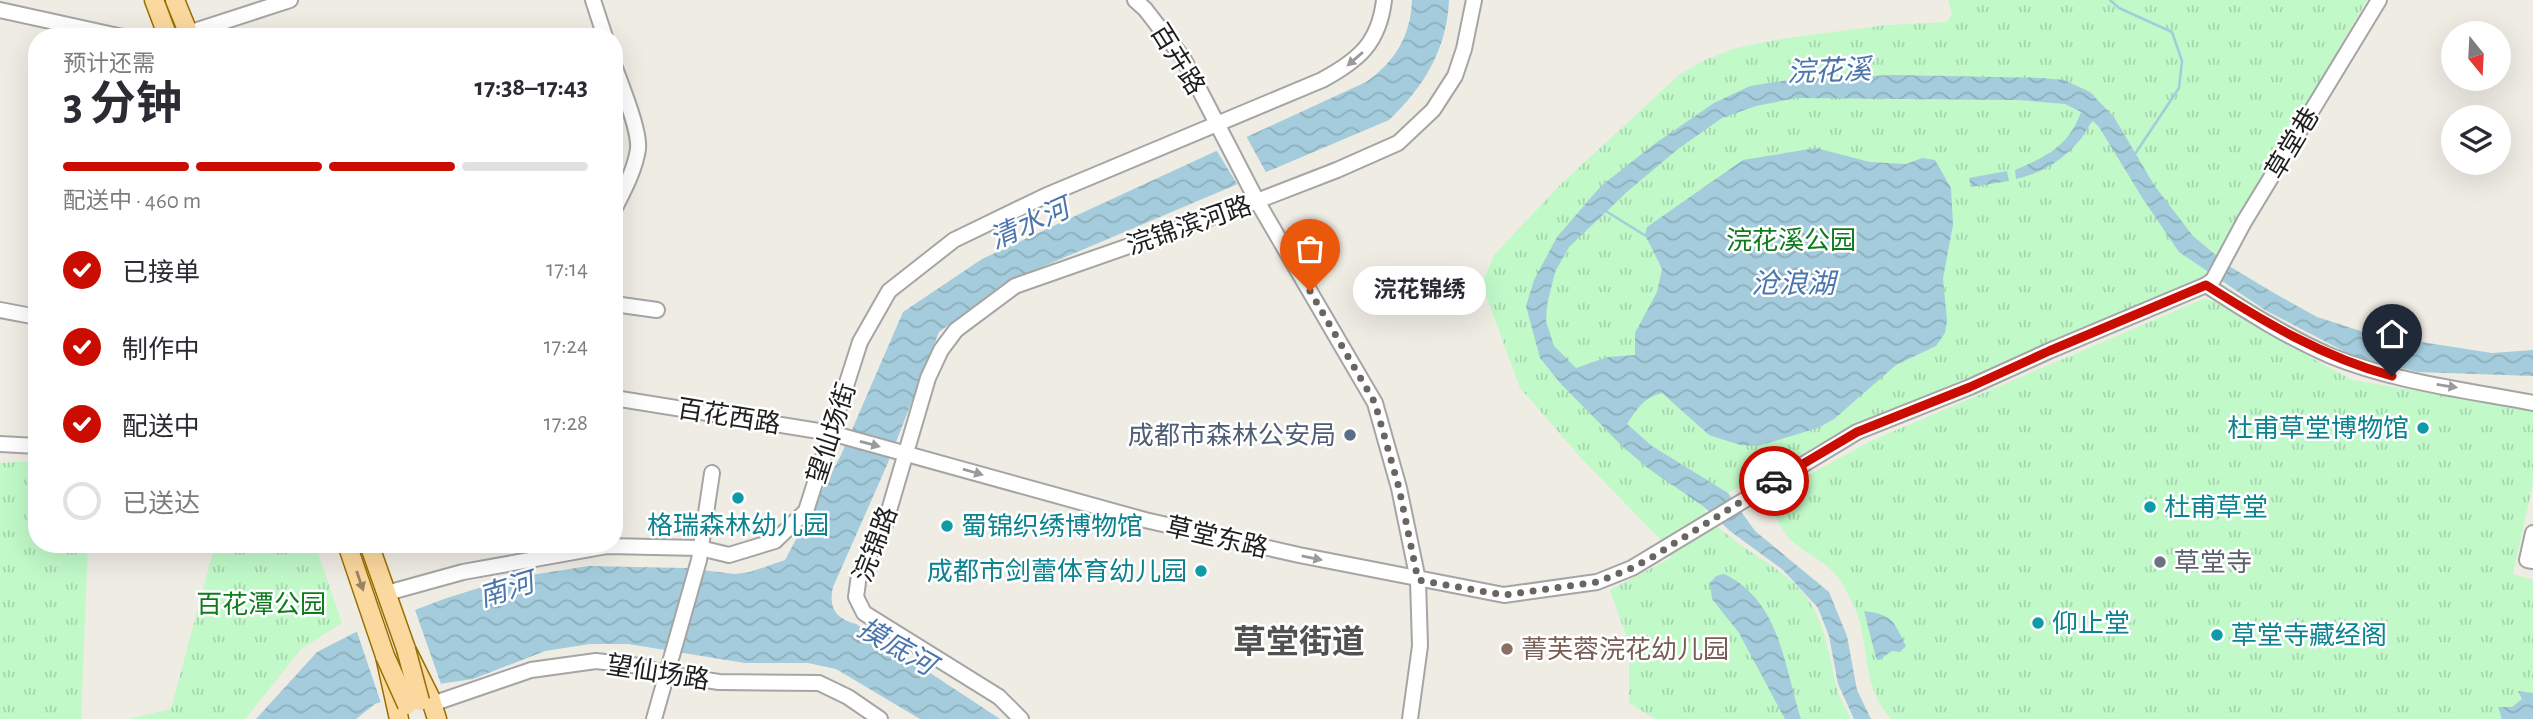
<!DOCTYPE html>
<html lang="zh">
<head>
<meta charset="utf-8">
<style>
	:root { --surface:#fff; --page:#f2f2f3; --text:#2b2b33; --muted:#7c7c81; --line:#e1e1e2; --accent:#cb0d01 }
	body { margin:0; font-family:"Alegreya Sans","Noto Sans SC",sans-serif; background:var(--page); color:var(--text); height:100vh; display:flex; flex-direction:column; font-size:26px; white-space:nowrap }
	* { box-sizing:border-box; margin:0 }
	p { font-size:23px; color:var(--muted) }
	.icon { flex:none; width:38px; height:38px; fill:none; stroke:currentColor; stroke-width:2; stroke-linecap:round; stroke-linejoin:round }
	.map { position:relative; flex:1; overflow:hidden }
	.details { position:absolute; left:28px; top:28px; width:595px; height:525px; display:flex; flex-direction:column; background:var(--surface); border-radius:28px; box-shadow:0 7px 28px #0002 }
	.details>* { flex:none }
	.needle { width:46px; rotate:162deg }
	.tools { position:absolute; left:2441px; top:21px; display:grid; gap:14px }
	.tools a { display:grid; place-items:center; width:70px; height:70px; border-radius:50%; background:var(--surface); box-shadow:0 7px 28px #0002; font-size:35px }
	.pin { position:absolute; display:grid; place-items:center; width:60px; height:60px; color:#fff; margin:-72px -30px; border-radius:50% 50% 50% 0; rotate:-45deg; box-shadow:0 0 7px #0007 }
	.pin .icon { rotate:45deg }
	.courier { position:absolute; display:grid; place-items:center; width:70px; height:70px; margin:-35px; border:5px solid #cb0d01; border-radius:50%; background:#fff; color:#222; box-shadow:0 2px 9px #0007 }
	.bubble { position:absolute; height:49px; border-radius:24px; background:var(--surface); box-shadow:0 7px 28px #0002; font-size:23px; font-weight:700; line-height:49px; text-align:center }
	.headline em { font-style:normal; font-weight:700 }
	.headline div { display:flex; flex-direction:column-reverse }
	.headline { display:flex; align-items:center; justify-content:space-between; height:119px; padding:0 35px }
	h1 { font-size:46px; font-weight:700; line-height:52px }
	.bar { display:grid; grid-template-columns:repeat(4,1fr); gap:10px 7px; align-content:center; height:84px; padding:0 35px }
	.bar i { height:9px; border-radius:5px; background:var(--line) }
	.bar .on { background:var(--accent) }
	.bar p { grid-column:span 4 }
	ol { padding:0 35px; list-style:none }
	li { display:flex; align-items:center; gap:21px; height:77px }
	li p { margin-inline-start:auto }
	li .icon { padding:7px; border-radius:50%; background:var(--accent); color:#fff; stroke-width:4 }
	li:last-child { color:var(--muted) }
	li i { width:38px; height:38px; border:4px solid var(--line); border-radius:50% }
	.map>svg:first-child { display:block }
	.park { fill:url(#park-tufts) }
	.water { fill:url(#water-waves) }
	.pier { fill:#efece4 }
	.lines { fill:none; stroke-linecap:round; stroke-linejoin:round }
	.stream { stroke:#a4ccdc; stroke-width:2.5 }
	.minor-casing { stroke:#a5a5a5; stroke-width:18 }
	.major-casing { stroke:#976e01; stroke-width:21 }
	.minor { stroke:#fff; stroke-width:14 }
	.major { stroke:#fbd89d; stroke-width:18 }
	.major-bridge-casing { stroke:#976e01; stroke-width:21; stroke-linecap:butt }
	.major-bridge { stroke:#fbd89d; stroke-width:18 }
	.oneway { fill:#9a9a9a }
	.oneway2 { fill:#988464 }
	.done { stroke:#676663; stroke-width:7; stroke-dasharray:0 12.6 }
	.route { stroke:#cb0d01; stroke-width:9 }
	.culture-dot { fill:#0f9aa8; stroke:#fff; stroke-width:2.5 }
	.service-dot { fill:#5c6f8a; stroke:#fff; stroke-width:2.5 }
	.worship-dot { fill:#6b7280; stroke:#fff; stroke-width:2.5 }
	.education-dot { fill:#8d6e63; stroke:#fff; stroke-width:2.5 }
	.labels { text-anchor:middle; stroke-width:5; stroke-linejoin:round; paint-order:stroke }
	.street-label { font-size:26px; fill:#1e1e1e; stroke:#fff }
	.park-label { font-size:26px; fill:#0c7c1c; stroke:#fff }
	.culture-label { font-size:26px; fill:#0d838f; stroke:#fff; text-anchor:start }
	.service-label { font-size:26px; fill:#4e5e75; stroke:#fff; text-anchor:end }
	.worship-label { font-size:26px; fill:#5b616d; stroke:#fff; text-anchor:start }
	.education-label { font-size:26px; fill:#785e54; stroke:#fff; text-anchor:start }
	.water-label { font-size:28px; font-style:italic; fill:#4b76ad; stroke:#fff }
	.district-label { font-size:33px; font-weight:bold; fill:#515151; stroke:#fff }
</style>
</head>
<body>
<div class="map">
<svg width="2533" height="719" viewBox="0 0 2533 719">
	<defs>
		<pattern id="park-tufts" width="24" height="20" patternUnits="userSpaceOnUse" patternTransform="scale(1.75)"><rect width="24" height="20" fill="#c1f9c9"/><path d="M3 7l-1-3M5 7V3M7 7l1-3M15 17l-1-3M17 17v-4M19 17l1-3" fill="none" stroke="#a5d5ac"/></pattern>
		<pattern id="water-waves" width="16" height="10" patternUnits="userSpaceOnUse" patternTransform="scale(1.75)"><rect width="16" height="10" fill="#a4ccdc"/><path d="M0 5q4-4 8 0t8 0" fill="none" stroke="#8dafbc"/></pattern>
	</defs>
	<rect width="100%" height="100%" fill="#efece4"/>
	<g class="park">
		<path d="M 1948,0 L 2367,0 L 2218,257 L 2201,281 L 1847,432 L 1747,481 L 1704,510 C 1728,546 1775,560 1803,593 C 1828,623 1828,659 1839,695 C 1842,703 1847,711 1851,719 L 1655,719 L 1629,703 L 1629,644 L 1610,590 L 1671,558 L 1661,540 L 1581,458 L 1520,388 L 1482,284 L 1494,255 L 1562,183 L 1680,74 L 1705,60 L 1736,48 L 1787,38 L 1887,25 L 1947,22 L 1952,14 Z"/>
		<path d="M 2203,299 L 2216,301 L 2273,337 L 2352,380 L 2431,393 L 2458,393 L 2533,411 L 2533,483 L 2513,574 L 2533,580 L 2533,719 L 1891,719 C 1858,681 1872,644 1853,604 C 1848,595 1843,583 1837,576 C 1824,560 1804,553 1790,539 C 1779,527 1773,512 1768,497 L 1871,441 Z"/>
		<polygon points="37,461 37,544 88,544 81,719 0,719 0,463"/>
		<polygon points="215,544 315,544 342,623 301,649 245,719 129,719 171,709"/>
	</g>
	<g class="water">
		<path d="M 1412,0 L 1449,0 C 1447,49 1424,87 1389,120 L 1004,283 L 939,332 L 887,465 L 833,587 C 828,608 836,619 856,624 L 1000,719 L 920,719 L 836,669 L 808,663 L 745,663 L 628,644 L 590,644 L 545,651 L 473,679 L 439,684 L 375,704 L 356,719 L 256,719 L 317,652 L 354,633 L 444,599 L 507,579 L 588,566 L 685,568 L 735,574 L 750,572 L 785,560 L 841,455 L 903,312 L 982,259 L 1366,82 C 1395,62 1411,35 1412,0 Z"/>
		<path d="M 1894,75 L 2042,78 L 2064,80 L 2090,92 L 2114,117 L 2154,185 L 2193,236 L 2229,266 L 2274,293 L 2317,317 L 2370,334 L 2492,353 L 2533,350 L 2533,376 L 2418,372 L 2353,356 L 2265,310 L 2179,252 L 2143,199 L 2099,127 L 2093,121 C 2087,127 2085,135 2080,140 C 2060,162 2044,172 2016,179 L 2015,170 C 2046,157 2069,146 2081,112 L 2065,104 L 2018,100 L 1796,98 L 1756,106 L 1722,118 L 1678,149 L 1628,191 L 1569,247 L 1555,272 L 1547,305 L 1546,321 L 1554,346 L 1576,368 L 1608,357 L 1635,355 L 1635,333 L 1657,292 L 1662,269 L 1645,235 L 1647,227 L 1743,160 L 1816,148 L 1870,162 L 1906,164 L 1922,158 L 1935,160 L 1951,188 L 1953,225 L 1943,278 L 1947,321 L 1945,333 L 1936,346 L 1896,365 L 1834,419 L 1818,428 L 1758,446 L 1740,445 L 1709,435 L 1662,393 C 1643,398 1637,409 1627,424 L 1652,446 L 1728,493 L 1755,531 L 1829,592 L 1847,636 L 1857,690 L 1871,719 L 1854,719 L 1838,684 L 1829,636 L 1818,608 L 1783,570 L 1730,531 L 1703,506 L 1649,469 L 1623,447 L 1561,384 L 1540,358 L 1526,306 L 1534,280 L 1557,237 L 1601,186 L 1653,145 L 1714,103 L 1750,86 L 1795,79 Z"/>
		<polygon points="2007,171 2009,181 1971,187 1969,178"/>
		<path d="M 1724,574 C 1780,600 1784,666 1801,719 L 1785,719 L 1739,633 L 1712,599 L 1710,583 L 1716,576 Z"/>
		<path d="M 1864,611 C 1893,615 1893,620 1906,646 L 1900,652 L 1892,651 L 1879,660 L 1876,658 Z"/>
		<polygon points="2518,691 2533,693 2533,719 2502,719 2498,707 2512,707 2522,699"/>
	</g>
	<g class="pier">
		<polygon points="1245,134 1268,176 1239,187 1215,148"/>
		<polygon points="414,607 442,687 382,706 356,629"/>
	</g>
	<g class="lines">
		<g class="stream">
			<polyline points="2110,0 2119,8 2172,32 2182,61 2179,88 2133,157"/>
			<polyline points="1604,210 1646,236"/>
		</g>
		<defs>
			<g id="minor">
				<polyline points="593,0 605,37"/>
				<polyline points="1135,0 1145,9 1183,58 1257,201 1375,403 1399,488 1418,580 1420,646 1410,719"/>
				<polyline points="0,10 123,37"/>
				<polyline points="176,37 290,0"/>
				<path d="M 614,65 C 621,85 640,130 638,149 C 635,170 623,192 614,210"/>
				<path d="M 2206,285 C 2246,311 2287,337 2331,356 C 2395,382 2465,390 2533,403"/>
				<polyline points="614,304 657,310"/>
				<polyline points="0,310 37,317"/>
				<polyline points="614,398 831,433 1145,520 1299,555 1504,595 1597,582 1632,568 1857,432 1970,387 2049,351 2206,285 2213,280 2244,222 2379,0"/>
				<polyline points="0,444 37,446"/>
				<polyline points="2533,533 2527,560 2533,561"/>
				<path d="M 387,593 L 463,572 L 607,546 L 700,548 L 729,555 L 775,541 L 806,511 L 860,342 L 889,291 L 954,240 L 1045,196 L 1322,80 C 1359,60 1379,43 1384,0"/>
				<polyline points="432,704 531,670 596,661 640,666 666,674 719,682 819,683 848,697 880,719"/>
				<polyline points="654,719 699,560 712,473"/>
				<polyline points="1021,719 999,697 864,613 856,597 859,575 885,524 928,378 941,350 956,330 1015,286 1257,201 1337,170 1398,143 1433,110 1455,76 1464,49 1474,0"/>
			</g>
			<g id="major">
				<polyline points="154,0 168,37"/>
				<polyline points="175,0 190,37"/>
				<polyline points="347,544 385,656 399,719"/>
				<polyline points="369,544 406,649 430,697 437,719"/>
			</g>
		</defs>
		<use href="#minor" class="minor-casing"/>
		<use href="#major" class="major-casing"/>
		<use href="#minor" class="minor"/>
		<use href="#major" class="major"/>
		<defs>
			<g id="major-bridge">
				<polyline points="406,649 420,701"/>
				<polyline points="385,656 407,705"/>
			</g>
		</defs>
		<use href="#major-bridge" class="major-bridge-casing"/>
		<use href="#major-bridge" class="major-bridge"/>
	</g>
	<defs><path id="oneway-solid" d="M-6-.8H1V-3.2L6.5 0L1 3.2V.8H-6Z" transform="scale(1.75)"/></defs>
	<g class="oneway">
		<use href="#oneway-solid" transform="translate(1355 59) rotate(139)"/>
		<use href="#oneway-solid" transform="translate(2447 386) rotate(9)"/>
		<use href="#oneway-solid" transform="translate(870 444) rotate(15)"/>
		<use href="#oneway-solid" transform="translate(973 472) rotate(16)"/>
		<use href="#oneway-solid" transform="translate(1312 558) rotate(12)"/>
	</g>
	<use class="oneway2" href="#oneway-solid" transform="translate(360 581) rotate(71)"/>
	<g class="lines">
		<polyline class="done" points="1310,291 1375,403 1399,488 1418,580 1504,595 1597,582 1632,568 1654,556 1774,481"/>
		<path class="route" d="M 1774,481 L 1857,432 L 1970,387 L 2049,351 L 2206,285 C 2266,323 2323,357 2392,376"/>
	</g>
	<g class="culture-dot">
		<circle cx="2423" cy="428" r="7"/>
		<circle cx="738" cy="498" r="7"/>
		<circle cx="2150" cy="507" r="7"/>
		<circle cx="947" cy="526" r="7"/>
		<circle cx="1201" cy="571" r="7"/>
		<circle cx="2038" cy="623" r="7"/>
		<circle cx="2217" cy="635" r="7"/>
	</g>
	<circle class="service-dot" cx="1350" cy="435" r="7"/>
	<circle class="worship-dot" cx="2160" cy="562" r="7"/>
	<circle class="education-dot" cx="1507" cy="649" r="7"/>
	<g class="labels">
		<g class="street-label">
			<text transform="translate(1178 59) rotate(58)" y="9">百卉路</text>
			<text transform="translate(2292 143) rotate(-59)" y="9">草堂巷</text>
			<text transform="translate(1189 225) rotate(-19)" y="9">浣锦滨河路</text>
			<text transform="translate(729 416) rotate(9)" y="9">百花西路</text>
			<text transform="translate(831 433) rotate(-72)" y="9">望仙场街</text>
			<text transform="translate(1217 537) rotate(13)" y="9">草堂东路</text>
			<text transform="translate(875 544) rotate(-69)" y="9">浣锦路</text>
			<text transform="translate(658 672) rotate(9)" y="9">望仙场路</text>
		</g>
		<g class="park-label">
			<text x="1791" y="249">浣花溪公园</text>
			<text x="261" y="613">百花潭公园</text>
		</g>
		<g class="culture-label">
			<text x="2409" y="437" text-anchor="end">杜甫草堂博物馆</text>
			<text x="2164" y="516">杜甫草堂</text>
			<text x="738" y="534" text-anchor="middle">格瑞森林幼儿园</text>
			<text x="961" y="535">蜀锦织绣博物馆</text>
			<text x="1187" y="580" text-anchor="end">成都市剑蕾体育幼儿园</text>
			<text x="2052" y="632">仰止堂</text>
			<text x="2231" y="644">草堂寺藏经阁</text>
		</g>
		<g class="service-label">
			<text x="1336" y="444">成都市森林公安局</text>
		</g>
		<g class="worship-label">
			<text x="2174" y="571">草堂寺</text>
		</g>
		<g class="education-label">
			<text x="1521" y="658">菁芙蓉浣花幼儿园</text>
		</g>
		<g class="water-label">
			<text transform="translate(1829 70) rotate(-2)" y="10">浣花溪</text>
			<text transform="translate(1029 223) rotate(-24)" y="10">清水河</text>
			<text x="1793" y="293">沧浪湖</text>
			<text transform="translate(506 589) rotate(-17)" y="10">南河</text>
			<text transform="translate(897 646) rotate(30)" y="10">摸底河</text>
		</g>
		<g class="district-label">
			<text x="1299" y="653">草堂街道</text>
		</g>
	</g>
</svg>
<div class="tools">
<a><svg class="needle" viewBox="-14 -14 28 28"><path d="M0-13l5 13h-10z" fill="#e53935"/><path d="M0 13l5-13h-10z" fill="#7c7c81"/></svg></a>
<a><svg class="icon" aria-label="layers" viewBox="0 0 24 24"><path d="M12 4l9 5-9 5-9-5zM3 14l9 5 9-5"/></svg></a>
</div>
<div class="pin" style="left:1310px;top:291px;background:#ea580c"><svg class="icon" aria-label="bag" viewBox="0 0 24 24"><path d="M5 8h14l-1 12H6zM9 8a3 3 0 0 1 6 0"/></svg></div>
<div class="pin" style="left:2392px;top:376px;background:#1f2937"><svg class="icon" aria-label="home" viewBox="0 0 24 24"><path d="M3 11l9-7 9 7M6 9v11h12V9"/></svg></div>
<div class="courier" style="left:1774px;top:481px"><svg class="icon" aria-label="car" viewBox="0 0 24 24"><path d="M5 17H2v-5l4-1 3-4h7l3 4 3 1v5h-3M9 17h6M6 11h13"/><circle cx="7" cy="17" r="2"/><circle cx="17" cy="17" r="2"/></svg></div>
<div class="bubble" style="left:1353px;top:266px;width:133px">浣花锦绣</div>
<section class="details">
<div class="headline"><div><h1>3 分钟</h1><p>预计还需</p></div><em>17:38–17:43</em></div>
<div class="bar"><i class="on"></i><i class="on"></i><i class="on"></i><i></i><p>配送中 · 460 m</p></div>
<ol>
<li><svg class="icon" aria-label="check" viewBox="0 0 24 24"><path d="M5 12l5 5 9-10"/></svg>已接单<p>17:14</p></li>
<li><svg class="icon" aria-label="check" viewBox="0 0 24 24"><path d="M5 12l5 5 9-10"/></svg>制作中<p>17:24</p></li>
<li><svg class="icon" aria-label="check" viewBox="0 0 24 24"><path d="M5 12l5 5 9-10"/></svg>配送中<p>17:28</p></li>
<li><i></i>已送达</li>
</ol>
</section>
</div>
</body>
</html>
